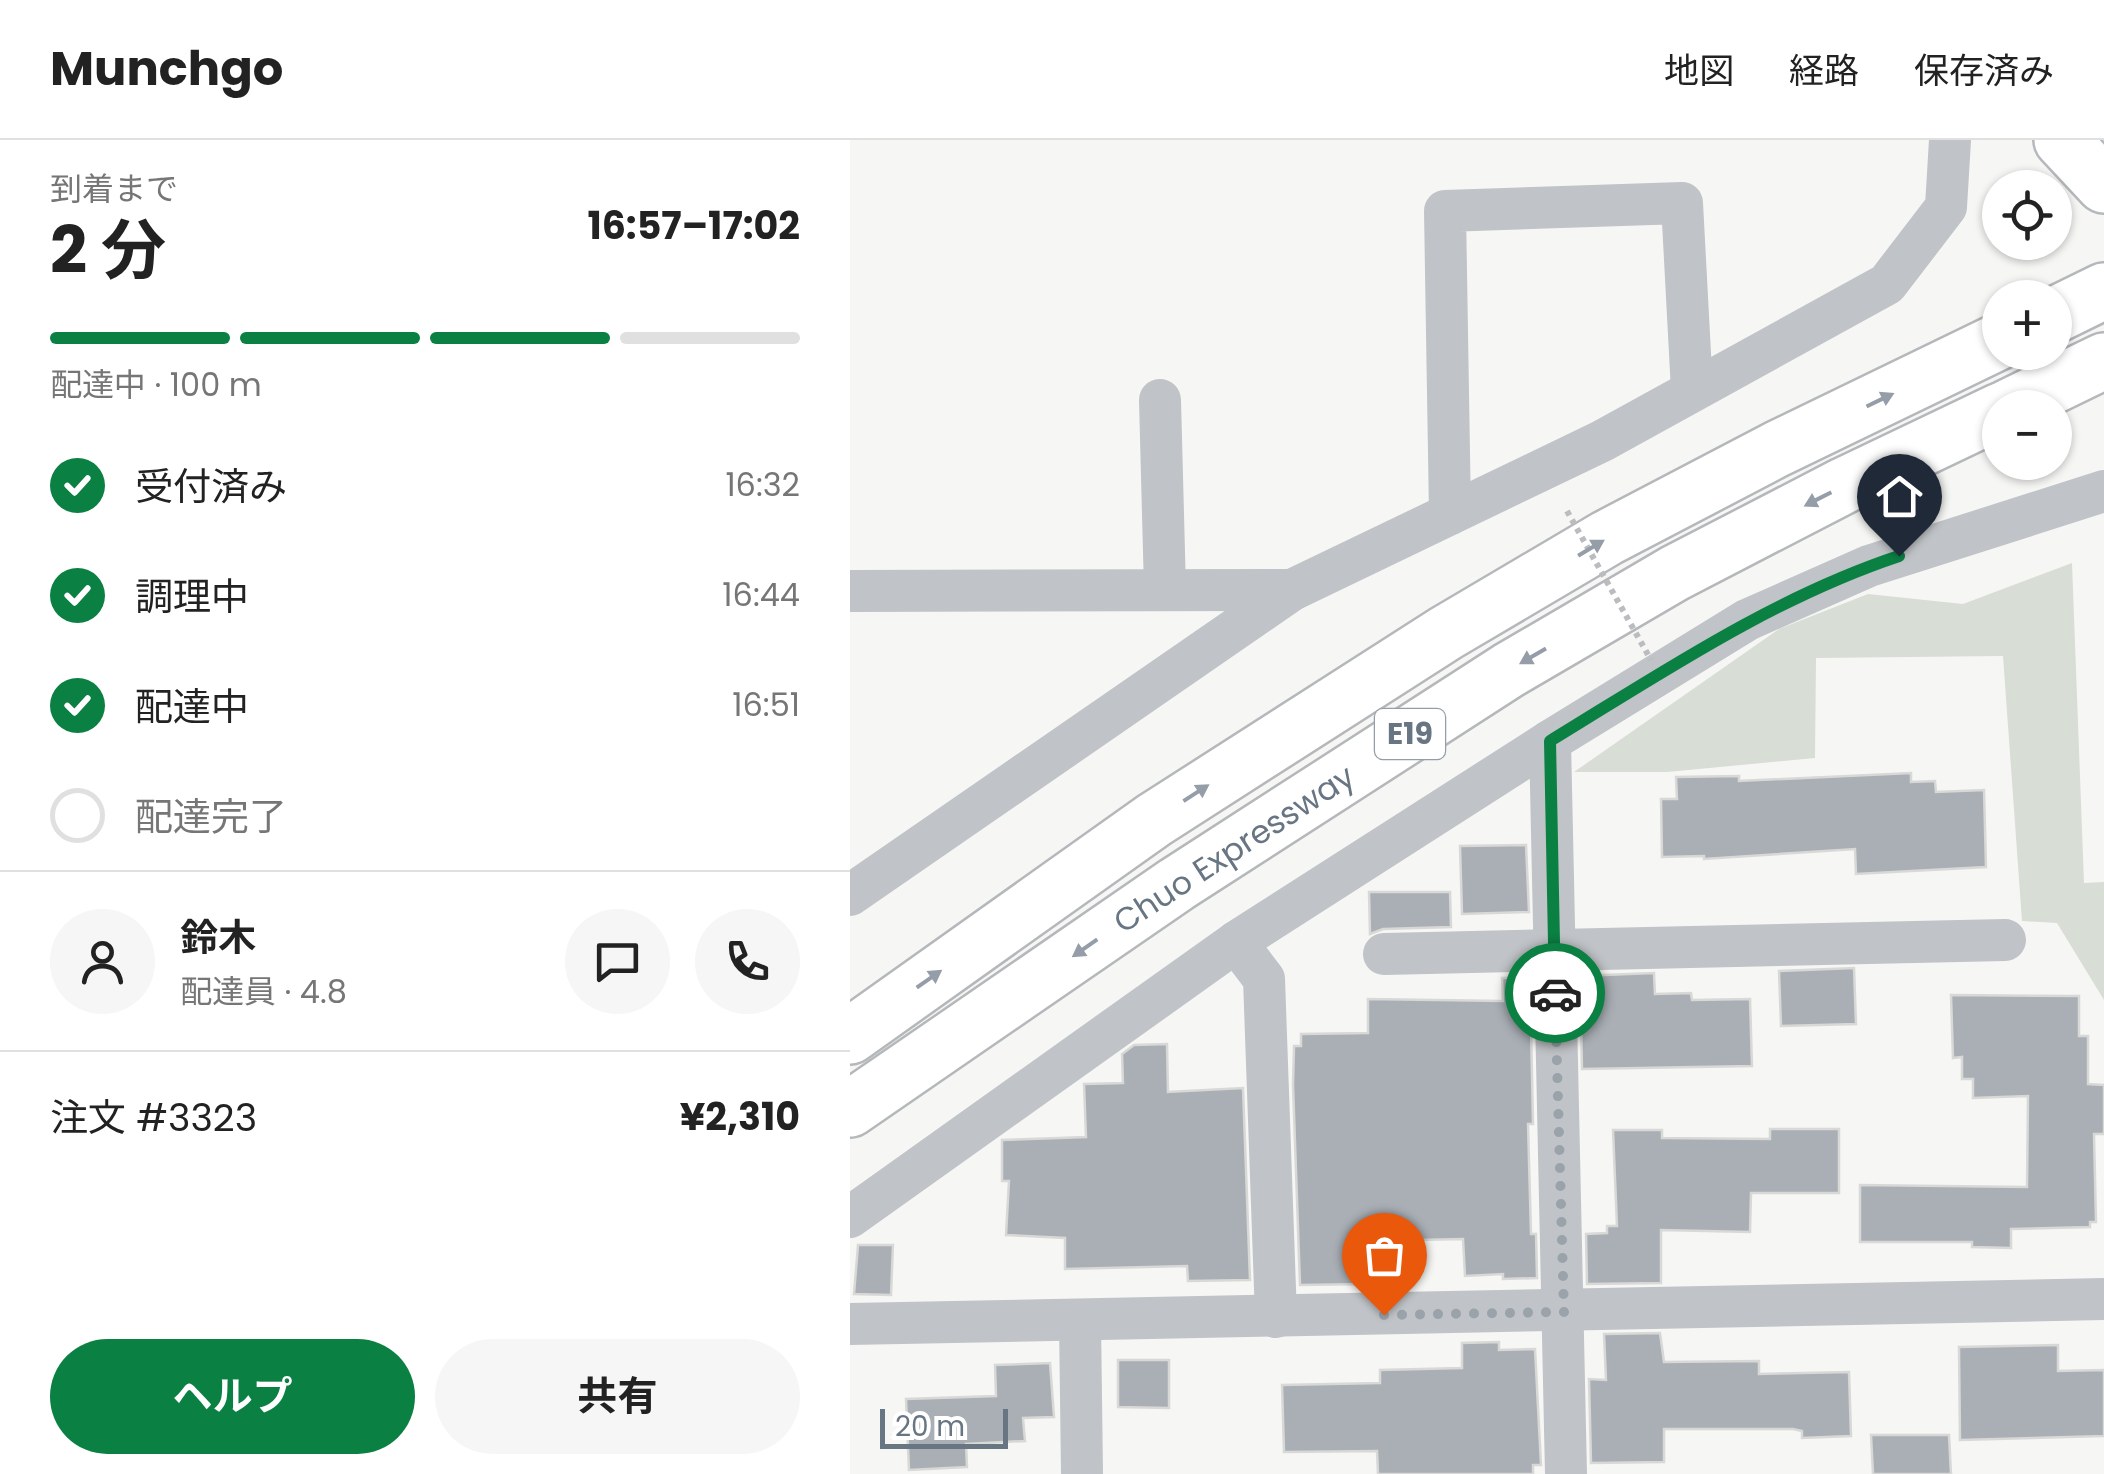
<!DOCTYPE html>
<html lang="ja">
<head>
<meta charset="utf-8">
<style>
	:root { --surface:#fff; --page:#f6f6f6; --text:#222; --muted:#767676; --line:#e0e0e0; --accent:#0b8043 }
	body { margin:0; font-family:Poppins,"Noto Sans JP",sans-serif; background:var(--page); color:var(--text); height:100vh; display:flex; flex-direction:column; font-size:38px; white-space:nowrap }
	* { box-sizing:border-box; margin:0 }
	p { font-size:32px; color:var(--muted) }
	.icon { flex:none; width:55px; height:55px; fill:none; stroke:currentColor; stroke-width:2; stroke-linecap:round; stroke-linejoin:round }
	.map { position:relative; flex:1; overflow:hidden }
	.details { display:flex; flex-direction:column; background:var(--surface); width:850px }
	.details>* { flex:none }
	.tools { position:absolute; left:1132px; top:30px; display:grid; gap:20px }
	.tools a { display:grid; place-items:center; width:90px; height:90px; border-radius:50%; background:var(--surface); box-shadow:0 2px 8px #0004; font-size:50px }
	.scale { position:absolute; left:30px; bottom:25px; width:128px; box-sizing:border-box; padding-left:10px; border:5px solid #687582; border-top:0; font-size:28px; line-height:35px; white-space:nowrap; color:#687582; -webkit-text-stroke:8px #fff; paint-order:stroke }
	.pin { position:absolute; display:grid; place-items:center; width:85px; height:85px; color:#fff; margin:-102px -42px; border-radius:50% 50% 50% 0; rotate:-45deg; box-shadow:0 0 10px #0007 }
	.pin .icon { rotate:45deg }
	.courier { position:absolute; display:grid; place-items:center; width:100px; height:100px; margin:-50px; border:8px solid #0b8043; border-radius:50%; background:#fff; color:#222; box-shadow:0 2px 12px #0007 }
	.headline em { font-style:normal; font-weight:700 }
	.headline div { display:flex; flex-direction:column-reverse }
	.headline { display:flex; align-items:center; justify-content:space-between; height:170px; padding:0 50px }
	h1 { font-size:65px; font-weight:700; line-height:75px }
	.bar { display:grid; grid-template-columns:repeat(4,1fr); gap:15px 10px; align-content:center; height:120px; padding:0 50px }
	.bar i { height:12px; border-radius:8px; background:var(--line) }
	.bar .on { background:var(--accent) }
	.bar p { grid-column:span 4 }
	.line { display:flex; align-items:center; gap:25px; padding:0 50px; border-top:2px solid var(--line) }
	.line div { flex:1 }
	.round { display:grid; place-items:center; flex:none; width:105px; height:105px; border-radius:52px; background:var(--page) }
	ol { padding:0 50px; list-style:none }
	li { display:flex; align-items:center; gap:30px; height:110px }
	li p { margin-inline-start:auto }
	li .icon { padding:10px; border-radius:50%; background:var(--accent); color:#fff; stroke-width:4 }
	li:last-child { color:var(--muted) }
	li i { width:55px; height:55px; border:5px solid var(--line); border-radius:50% }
	.button { display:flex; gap:20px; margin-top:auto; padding:20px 50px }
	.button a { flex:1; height:115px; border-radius:60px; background:var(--accent); color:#fff; font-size:40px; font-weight:700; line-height:115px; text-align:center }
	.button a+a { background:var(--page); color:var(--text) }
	header { display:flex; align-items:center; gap:60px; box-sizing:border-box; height:140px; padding:0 50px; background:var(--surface); border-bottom:2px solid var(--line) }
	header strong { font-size:48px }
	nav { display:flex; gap:55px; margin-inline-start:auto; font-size:35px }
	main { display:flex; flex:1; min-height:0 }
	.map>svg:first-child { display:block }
	.green { fill:#d8ddd5 }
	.building { fill:#a9afb5; stroke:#d8d8d6; stroke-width:2.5 }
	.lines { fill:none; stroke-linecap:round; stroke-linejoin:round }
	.secondary-casing { stroke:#b5b9bd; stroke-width:60 }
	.highway-casing { stroke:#b5b8bb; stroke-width:60 }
	.street { stroke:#c0c3c7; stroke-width:42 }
	.secondary { stroke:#fff; stroke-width:55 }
	.highway { stroke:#fff; stroke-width:55 }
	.path-bridge { stroke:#babcbf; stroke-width:6; stroke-dasharray:5 5; stroke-linecap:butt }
	.oneway { fill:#959ea8 }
	.done { stroke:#9aa2aa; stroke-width:10; stroke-dasharray:0 18 }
	.route { stroke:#0b8043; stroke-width:12 }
	.labels { text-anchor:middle; stroke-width:10; stroke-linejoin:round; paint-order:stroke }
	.shield { fill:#fff; stroke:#959ea8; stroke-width:2.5 }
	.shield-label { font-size:30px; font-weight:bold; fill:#687582 }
	.street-label { font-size:32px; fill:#687582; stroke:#fff }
</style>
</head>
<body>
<header>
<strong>Munchgo</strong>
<nav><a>地図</a><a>経路</a><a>保存済み</a></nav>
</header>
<main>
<section class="details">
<div class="headline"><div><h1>2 分</h1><p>到着まで</p></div><em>16:57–17:02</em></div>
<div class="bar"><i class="on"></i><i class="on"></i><i class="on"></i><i></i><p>配達中 · 100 m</p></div>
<ol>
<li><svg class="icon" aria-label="check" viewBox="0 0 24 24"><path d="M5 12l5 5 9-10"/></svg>受付済み<p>16:32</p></li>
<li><svg class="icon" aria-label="check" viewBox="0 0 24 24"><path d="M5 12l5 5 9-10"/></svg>調理中<p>16:44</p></li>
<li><svg class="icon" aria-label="check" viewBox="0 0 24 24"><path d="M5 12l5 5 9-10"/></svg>配達中<p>16:51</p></li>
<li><i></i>配達完了</li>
</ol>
<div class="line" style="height:180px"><a class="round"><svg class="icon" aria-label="person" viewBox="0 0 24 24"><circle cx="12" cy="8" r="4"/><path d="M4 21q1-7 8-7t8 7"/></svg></a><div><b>鈴木</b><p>配達員 · 4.8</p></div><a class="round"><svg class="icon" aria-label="chat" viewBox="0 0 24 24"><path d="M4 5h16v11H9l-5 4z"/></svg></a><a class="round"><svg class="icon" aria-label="phone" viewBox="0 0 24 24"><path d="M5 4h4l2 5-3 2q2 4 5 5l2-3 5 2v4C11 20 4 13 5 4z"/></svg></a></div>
<div class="line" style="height:130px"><div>注文 #3323</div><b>¥2,310</b></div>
<div class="button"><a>ヘルプ</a><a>共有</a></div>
</section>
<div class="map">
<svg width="1254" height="1334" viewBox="0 0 1254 1334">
	<rect width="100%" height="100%" fill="#f6f7f4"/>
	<polygon class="green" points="1222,423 1234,743 1254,742 1254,860 1207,783 1172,781 1153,516 966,518 965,618 817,632 724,632 929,489 1018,454 1113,464"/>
	<g class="building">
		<polygon points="1061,633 1061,642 1085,641 1086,652 1134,650 1136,727 1006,734 1005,709 854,719 854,716 812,717 811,659 827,659 826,637 889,636 889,641"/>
		<polygon points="676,705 679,772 612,774 610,706"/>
		<polygon points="519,752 600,752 601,787 533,789 520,794"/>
		<polygon points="1004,828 1006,884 931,886 929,831"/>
		<polygon points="804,833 805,854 841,853 842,860 900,859 902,926 732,929 730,836"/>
		<polygon points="680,837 683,984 678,984 681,1094 686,1094 687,1138 653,1139 653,1134 615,1136 613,1099 519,1101 520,1144 450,1145 443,945 444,906 451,906 451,894 518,893 518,859 653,861 652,838"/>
		<polygon points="1101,855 1229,856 1229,896 1238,896 1238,944 1254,945 1254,994 1244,994 1246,1082 1240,1082 1240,1087 1161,1089 1161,1108 1122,1107 1122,1102 1010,1102 1010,1045 1177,1047 1178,956 1123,958 1123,939 1112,939 1112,917 1103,918"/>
		<polygon points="317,904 318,952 393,948 400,1140 338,1141 337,1126 215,1129 215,1098 156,1095 159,1041 152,1041 152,1000 236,997 234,944 273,943 272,914 284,905"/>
		<polygon points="920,989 989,989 989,1053 901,1053 900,1092 811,1090 811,1143 737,1144 736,1094 757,1093 757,1086 767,1086 763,990 812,990 812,998 920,999"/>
		<polygon points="8,1105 43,1105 41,1155 4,1154"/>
		<polygon points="810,1193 814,1222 909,1221 909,1234 999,1232 1001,1296 952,1298 952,1291 943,1289 814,1289 814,1322 741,1323 739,1239 756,1240 754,1194"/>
		<polygon points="649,1202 649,1210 685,1209 691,1325 683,1325 683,1334 528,1334 527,1311 434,1312 432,1245 530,1243 530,1230 612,1228 612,1203"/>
		<polygon points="1208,1205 1208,1231 1254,1230 1254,1296 1110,1300 1109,1207"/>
		<polygon points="268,1220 319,1220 319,1268 268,1267"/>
		<polygon points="200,1223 204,1277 173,1278 175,1301 116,1304 117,1327 59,1330 56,1259 146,1256 145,1225"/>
		<polygon points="1021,1295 1099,1295 1101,1334 1023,1334"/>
	</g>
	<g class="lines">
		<defs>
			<polyline id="secondary" points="1212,0 1254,45"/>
			<g id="highway">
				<polyline points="1205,175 1254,151"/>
				<polyline points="1157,268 1254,221"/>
				<polyline points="0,896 304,680 596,493 757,398 927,309 1150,201"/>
				<polyline points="0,969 327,744 659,530 825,433 995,345 1150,271"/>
			</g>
		</defs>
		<use href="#secondary" class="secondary-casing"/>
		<use href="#highway" class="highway-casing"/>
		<g class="street">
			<polyline points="310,260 315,450"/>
			<polyline points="600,374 595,71 832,63 842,251"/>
			<polyline points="0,451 442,450"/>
			<polyline points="700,601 716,1334"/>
			<polyline points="0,755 442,450 752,301 1037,144 1096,67 1100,0"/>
			<polyline points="386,802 414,839 426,1177"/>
			<polyline points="534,814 1155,800"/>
			<polyline points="0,1077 386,802 700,601 897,480 1019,426 1254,351"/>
			<polyline points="230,1180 232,1334"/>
			<polyline points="0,1184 1254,1159"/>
		</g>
		<use href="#secondary" class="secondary"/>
		<use href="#highway" class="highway"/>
		<polyline class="path-bridge" points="717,371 801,520"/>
	</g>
	<defs><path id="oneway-solid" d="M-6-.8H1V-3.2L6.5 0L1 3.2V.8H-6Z" transform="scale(2.5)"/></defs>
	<g class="oneway">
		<use href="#oneway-solid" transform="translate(1030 260) rotate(-26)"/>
		<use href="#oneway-solid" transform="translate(968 359) rotate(153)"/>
		<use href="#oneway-solid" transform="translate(741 408) rotate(-31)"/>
		<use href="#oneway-solid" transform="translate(683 516) rotate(150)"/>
		<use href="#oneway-solid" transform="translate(346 653) rotate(-33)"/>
		<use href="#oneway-solid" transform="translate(235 808) rotate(145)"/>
		<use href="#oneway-solid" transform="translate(79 839) rotate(-35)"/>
	</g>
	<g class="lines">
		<polyline class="done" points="534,1175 714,1172 705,853"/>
		<path class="route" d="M 705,853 L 700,601 C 813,532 923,458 1049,416"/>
	</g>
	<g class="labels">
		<rect class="shield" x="525" y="569" width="70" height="50" rx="8"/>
		<g class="shield-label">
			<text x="560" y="604">E19</text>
		</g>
		<g class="street-label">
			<text transform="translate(384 709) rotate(-33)" y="11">Chuo Expressway</text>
		</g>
	</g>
</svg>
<div class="tools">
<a><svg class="icon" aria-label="locate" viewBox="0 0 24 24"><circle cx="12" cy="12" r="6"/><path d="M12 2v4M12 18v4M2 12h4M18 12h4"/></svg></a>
<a>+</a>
<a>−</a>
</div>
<div class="scale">20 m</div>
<div class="pin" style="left:534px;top:1175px;background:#ea580c"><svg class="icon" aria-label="bag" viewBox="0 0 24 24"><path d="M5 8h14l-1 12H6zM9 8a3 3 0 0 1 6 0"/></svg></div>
<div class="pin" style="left:1049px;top:416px;background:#1f2937"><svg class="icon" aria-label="home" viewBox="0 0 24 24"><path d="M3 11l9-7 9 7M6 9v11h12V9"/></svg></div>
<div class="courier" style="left:705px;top:853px"><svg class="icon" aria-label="car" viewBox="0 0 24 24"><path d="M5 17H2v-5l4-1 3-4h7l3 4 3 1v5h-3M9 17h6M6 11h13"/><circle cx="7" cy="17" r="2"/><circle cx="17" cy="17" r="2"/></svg></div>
</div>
</main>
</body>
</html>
